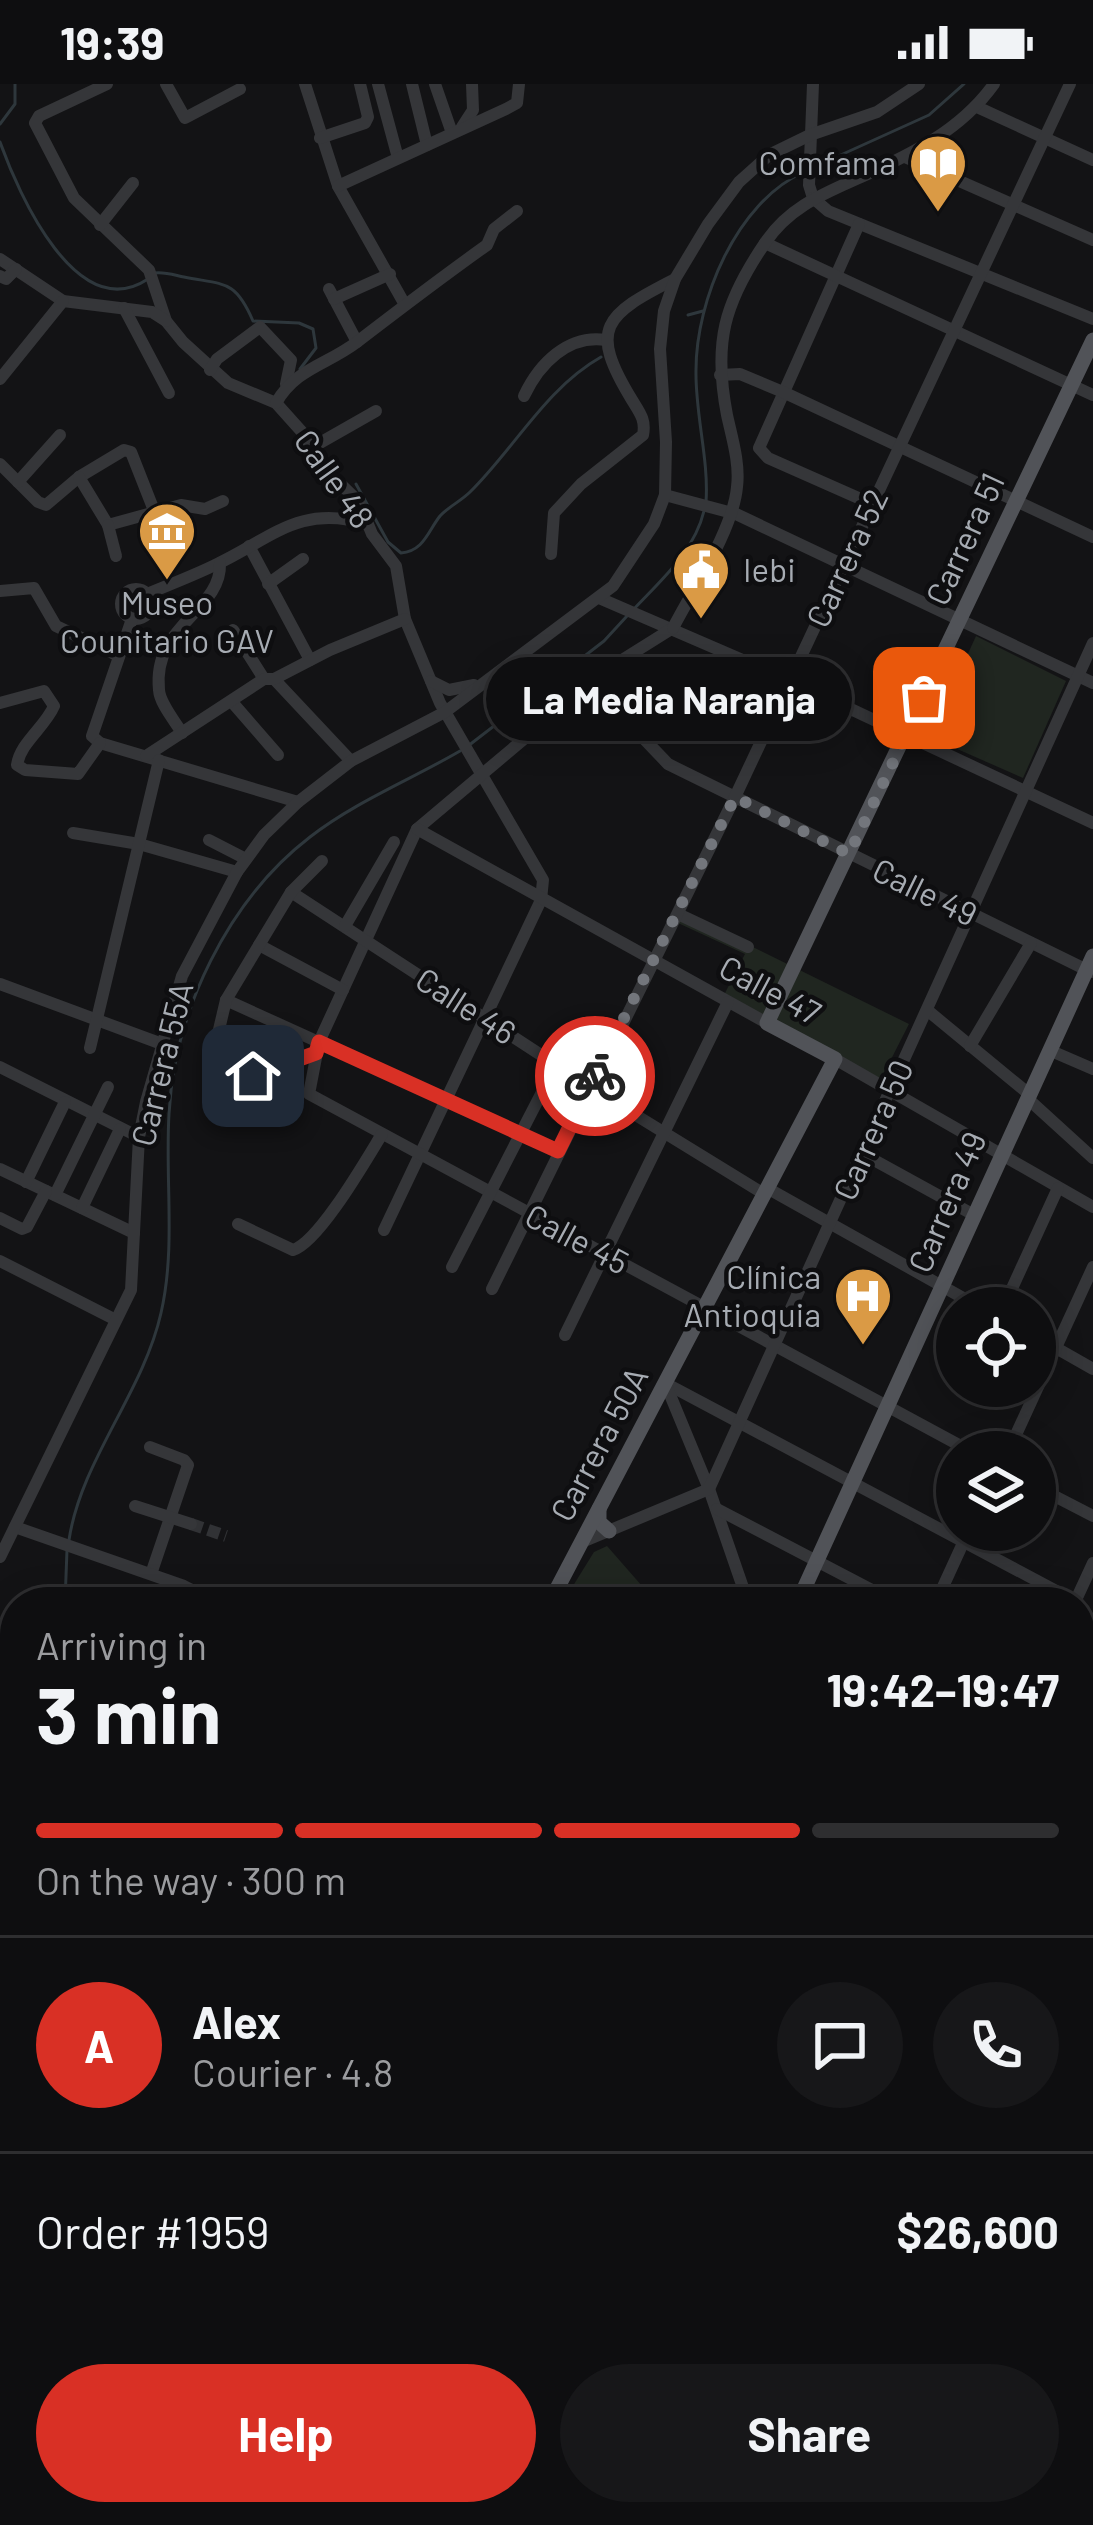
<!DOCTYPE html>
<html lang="en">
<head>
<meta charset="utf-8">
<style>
	:root { --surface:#0e0e10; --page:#171719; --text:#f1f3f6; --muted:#9b9c9f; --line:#2e2e30; --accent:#d93025 }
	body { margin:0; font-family:Barlow,sans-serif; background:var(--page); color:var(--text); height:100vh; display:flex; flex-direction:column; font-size:45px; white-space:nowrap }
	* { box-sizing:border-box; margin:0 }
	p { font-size:39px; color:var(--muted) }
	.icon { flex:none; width:66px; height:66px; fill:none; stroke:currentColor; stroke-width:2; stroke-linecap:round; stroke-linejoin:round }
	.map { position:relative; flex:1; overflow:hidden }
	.sheet { position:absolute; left:0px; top:1503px; width:1095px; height:939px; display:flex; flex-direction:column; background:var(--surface); border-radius:48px 48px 0 0; box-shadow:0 6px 30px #0003,0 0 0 3px var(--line) }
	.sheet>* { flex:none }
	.tools { position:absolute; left:936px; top:1203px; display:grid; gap:24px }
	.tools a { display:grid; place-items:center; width:120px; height:120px; border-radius:50%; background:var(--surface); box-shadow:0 6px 30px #0003,0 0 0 3px var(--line); font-size:60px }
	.pin { position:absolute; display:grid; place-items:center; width:102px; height:102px; color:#fff; margin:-51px; border-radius:24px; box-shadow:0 6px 18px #0006 }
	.courier { position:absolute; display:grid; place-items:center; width:120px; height:120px; margin:-60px; border:9px solid #d93025; border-radius:50%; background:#fff; color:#222; box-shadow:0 3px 15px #0007 }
	.bubble { position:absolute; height:84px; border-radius:42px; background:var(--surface); box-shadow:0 6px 30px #0003,0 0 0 3px var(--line); font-size:39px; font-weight:700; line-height:84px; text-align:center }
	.overview em { font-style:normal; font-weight:700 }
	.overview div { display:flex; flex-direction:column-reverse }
	.overview { display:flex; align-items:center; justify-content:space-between; height:204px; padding:0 36px }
	h1 { font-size:78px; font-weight:700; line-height:90px }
	.bar { display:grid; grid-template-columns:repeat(4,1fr); gap:18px 12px; align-content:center; height:144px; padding:0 36px }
	.bar i { height:15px; border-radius:9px; background:var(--line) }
	.bar .active { background:var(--accent) }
	.bar p { grid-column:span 4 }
	.line { display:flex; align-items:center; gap:30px; padding:0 36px; border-top:3px solid var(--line) }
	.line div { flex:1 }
	.round { display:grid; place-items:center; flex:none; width:126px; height:126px; border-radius:63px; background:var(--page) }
	.action { display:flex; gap:24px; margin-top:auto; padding:24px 36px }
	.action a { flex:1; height:138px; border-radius:72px; background:var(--accent); color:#fff; font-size:48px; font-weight:700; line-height:138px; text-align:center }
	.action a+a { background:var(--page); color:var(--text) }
	.status { display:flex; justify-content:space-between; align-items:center; height:84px; padding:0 60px; background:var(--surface); direction:ltr }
	.status svg { height:33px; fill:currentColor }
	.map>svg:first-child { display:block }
	.green { fill:#202620 }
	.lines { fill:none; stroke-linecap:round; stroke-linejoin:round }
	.stream { stroke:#2e373c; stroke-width:3 }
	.minor-tunnel { stroke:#313235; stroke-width:12; stroke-dasharray:12 6; stroke-linecap:butt }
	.minor { stroke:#353639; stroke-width:12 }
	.major { stroke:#515358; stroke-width:15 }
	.done { stroke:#73767c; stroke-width:12; stroke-dasharray:0 21.6 }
	.route { stroke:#d93025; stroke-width:15 }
	.labels { text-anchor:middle; stroke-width:9; stroke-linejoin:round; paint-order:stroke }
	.poi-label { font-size:33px; fill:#a7acb3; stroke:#0e0e10; text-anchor:end }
	.street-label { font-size:33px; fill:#a7acb3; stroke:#0e0e10 }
</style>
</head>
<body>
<div class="status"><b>19:39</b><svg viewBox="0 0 49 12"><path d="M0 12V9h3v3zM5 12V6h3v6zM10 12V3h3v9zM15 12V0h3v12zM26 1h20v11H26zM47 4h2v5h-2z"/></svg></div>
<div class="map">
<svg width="1093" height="2441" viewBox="0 0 1093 2441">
	<rect width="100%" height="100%" fill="#131315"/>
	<g class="green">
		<polygon points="976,552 1066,597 1023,694 930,653"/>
		<polygon points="682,828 909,940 881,995 724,911 745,870 678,839"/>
		<polygon points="607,1462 656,1518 563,1518 594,1468"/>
	</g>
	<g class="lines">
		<g class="stream">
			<polyline points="0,40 15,20 15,0"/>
			<path d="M 0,58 C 19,111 77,242 148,195"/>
			<polyline points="812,84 929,31 964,0"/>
			<path d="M 155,189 C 166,188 174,191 184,193 C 224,201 235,195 253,237 L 299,239 L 313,245 L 316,264 L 300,285"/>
			<polyline points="688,231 703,227"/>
			<path d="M 356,400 L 388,458 L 401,469 C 424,467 428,447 440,432 C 448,423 461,417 470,408 C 514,365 546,304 601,273"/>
			<path d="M 706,418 C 709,375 695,330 696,286 C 696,217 736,118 804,88"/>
			<path d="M 634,525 C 661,496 694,468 704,427"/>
			<polyline points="468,662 604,557 627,532"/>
			<path d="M 69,1456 C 81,1376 143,1309 161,1229 C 176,1164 165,1096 169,1030 C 174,928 228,816 310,753 C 355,718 410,696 460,667"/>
			<polyline points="65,1518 67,1466"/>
			<polyline points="0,1699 15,1681"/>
		</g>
		<polyline class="minor-tunnel" points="191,1440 226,1452"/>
		<g class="minor">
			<polyline points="107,0 39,32 35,39 74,114 149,186 166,237 183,258 228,299 276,319 302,348 322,382 359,418 372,450 396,482 405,535 440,619 543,796 541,816 384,1146"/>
			<polyline points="166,0 185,34 240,5"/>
			<polyline points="305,0 338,102 404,219"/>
			<polyline points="378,0 398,74"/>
			<polyline points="412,0 427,61"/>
			<polyline points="435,0 452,49"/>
			<polyline points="813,0 809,101 813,114"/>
			<polyline points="977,23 1093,76"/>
			<polyline points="462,43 473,26 472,0"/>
			<polyline points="320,54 365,39 368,33 360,0"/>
			<polyline points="905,73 1093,156"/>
			<polyline points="338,102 506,25 517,19 519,0"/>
			<polyline points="813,114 828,127 1093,235"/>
			<polyline points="859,140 759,364 768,374 872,420"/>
			<polyline points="100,141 133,99"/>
			<polyline points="765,159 1093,311"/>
			<polyline points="0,175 63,217 152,228 166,237"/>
			<polyline points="0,192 6,195 16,185"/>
			<polyline points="329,205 357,258"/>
			<polyline points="334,215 390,190"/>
			<polyline points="124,224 169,309"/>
			<polyline points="210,286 217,275 260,243 291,276 286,300"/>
			<polyline points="720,291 740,290 783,308 1093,453"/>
			<polyline points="0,295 63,217"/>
			<path d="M 524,312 C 539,280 568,250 606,256"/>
			<path d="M 276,319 C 296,284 327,281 357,258 C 400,225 442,193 487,161 L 494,145 L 517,127"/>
			<polyline points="311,364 376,327"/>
			<polyline points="0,380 38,418 46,421 79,393 124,366 131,368 155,429"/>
			<polyline points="79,393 108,441 181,421 205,425 223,417"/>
			<polyline points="18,398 60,351"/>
			<polyline points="665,411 736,430 1093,599"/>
			<polyline points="108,441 116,472"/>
			<polyline points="249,462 310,576"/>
			<path d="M 551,470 L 554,429 L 581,400 L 643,351 C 646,336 640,329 632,316 C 588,244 604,231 675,195"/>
			<polyline points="268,500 303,475"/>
			<circle cx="136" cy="520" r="15"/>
			<polyline points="0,507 34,504 56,542 119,572"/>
			<path d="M 147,510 C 171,500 195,491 217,480 C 272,454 299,420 367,440"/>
			<polyline points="599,514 789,596 1093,739"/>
			<polyline points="132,535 92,652 100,659 298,718"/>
			<polyline points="673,544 606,586 417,745 319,958 309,1010 972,1368"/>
			<path d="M 673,544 C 693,505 733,446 737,403 C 740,379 732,354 727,331 C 713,259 724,219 765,159 C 789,123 823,110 861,93 C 912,70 961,46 994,0"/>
			<polyline points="233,546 264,595"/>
			<polyline points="599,592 598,603 603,612 668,680 1091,888"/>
			<polyline points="274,595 351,677"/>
			<polyline points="431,597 449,606 474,601"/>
			<polyline points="232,618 278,671"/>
			<path d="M 0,619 L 44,607 L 54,622 C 45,643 20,659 17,681 L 25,686 L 78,690 L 100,659"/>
			<path d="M 182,649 C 175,637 160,620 159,606 C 152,540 222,527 220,479"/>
			<polyline points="146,672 264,595 274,595 330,566 405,535"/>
			<polyline points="417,745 767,939"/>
			<polyline points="73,749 139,760 237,788"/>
			<polyline points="209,756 246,775"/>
			<polyline points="291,808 590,1003 764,1110"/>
			<polyline points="678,830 748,863"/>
			<polyline points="345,842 394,758"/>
			<polyline points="259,861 343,906"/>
			<polyline points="0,900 162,960"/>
			<polyline points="226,916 558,1067"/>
			<polyline points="927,926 1029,1010"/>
			<polyline points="970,962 1031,859"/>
			<polyline points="90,964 159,676"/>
			<polyline points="1049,966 1093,985"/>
			<polyline points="317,969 221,1003 212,1000 208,992 226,916 291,808 322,777"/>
			<polyline points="835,975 1093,1123"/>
			<polyline points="0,983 139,1053"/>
			<polyline points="1027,1014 1093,1074"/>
			<polyline points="863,1070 974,1131"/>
			<polyline points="0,1085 134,1149"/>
			<polyline points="26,1098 65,1018"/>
			<polyline points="767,1104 981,1224"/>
			<polyline points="55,1111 108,1003"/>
			<polyline points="82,1124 120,1045"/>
			<polyline points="0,1134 22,1145 27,1143 46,1107"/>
			<path d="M 238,1140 L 293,1166 C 319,1158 366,1076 382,1050"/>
			<polyline points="0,1177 114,1235"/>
			<polyline points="452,1183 556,981"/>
			<polyline points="492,1205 735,713 1070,0"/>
			<polyline points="1003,1224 1058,1104"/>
			<polyline points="565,1251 728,918"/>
			<polyline points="1035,1252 1093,1285"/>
			<polyline points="665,1299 1077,1518"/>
			<polyline points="666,1301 709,1405 748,1518"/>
			<polyline points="150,1363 184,1376 188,1381 151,1490"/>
			<polyline points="1008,1368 1093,1183"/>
			<polyline points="1035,1402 1093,1432"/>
			<polyline points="135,1422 191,1440"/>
			<polyline points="717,1425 895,1518"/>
			<polyline points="15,1443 184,1502 216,1518"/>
			<polyline points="582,1458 709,1405 1093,559"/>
			<polyline points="0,1473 131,1206 139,1053 146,1018 182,892 237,788 264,751 298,718 351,677 445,628 613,502 654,440 665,411 666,358 660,265 664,227 675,195 708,140 739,98 769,71 810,51 877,28 919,0"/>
			<polyline points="936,1518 969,1446"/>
			<polyline points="1075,1518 1093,1479"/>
			<polyline points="1080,1613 1093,1624"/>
			<polyline points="1080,1689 1093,1694"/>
			<polyline points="0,1740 15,1750"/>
			<polyline points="1080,1790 1093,1784"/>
			<polyline points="1080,1846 1093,1875"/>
			<polyline points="1080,1914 1093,1907"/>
			<polyline points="0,1925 15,1908"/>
			<polyline points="0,1973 15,1984"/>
			<polyline points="1080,2007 1093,2001"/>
			<polyline points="0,2010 15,2018"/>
			<polyline points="1080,2096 1093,2090"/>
			<polyline points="1080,2156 1093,2184"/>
			<polyline points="0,2186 15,2181"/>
			<polyline points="1080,2299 1093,2285"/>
			<polyline points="0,2427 15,2427"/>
			<polyline points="242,2427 245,2441"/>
			<polyline points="448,2427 458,2441"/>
			<polyline points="621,2427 631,2441"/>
			<polyline points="688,2427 699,2441"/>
			<polyline points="793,2427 805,2441"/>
			<polyline points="935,2427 954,2441"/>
			<polyline points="1001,2427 1019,2441"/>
			<polyline points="71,2441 71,2427"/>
			<polyline points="468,2441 486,2427"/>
			<polyline points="552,2441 566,2431"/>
			<polyline points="734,2441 752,2427"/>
			<polyline points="981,2441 991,2427"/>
		</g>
		<g class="major">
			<polyline points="599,1425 599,1438 609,1447"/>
			<polyline points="550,1518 835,975 767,939 1093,256"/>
			<polyline points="798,1518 1093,872"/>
			<polyline points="1080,2239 1093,2241"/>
			<polyline points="0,2308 15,2309"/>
			<polyline points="0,2321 15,2321"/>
			<polyline points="0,2335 15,2336"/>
		</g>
	</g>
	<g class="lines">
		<polyline class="done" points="595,992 735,713 849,770 924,614"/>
		<polyline class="route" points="253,992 316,969 319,958 558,1067 595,992"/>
	</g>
	<defs>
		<symbol id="library-pin" viewBox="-11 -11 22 30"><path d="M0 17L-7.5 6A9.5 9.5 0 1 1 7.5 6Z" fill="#da9a45" stroke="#0e0e10"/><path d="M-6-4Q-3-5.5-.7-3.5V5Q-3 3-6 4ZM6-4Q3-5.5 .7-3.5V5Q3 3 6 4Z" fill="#fff"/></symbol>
		<symbol id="museum-pin" viewBox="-11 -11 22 30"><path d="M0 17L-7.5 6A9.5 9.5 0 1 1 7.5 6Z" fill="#da9a45" stroke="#0e0e10"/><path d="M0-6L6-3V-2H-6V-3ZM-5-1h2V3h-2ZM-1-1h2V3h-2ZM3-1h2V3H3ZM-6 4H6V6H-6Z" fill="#fff"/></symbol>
		<symbol id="civic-pin" viewBox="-11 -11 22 30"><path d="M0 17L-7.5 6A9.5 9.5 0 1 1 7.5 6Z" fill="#da9a45" stroke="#0e0e10"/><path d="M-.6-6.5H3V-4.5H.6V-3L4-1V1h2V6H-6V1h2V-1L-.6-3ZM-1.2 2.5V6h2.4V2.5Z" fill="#fff"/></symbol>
		<symbol id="hospital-pin" viewBox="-11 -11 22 30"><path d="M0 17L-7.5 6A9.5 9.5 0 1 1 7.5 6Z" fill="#da9a45" stroke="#0e0e10"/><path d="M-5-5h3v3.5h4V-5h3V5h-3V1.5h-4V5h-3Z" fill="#fff"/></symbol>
	</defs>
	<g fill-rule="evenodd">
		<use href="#library-pin" x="905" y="46" width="66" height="90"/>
		<use href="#museum-pin" x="134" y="414" width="66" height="90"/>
		<use href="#civic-pin" x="668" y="453" width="66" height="90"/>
		<use href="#hospital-pin" x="830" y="1179" width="66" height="90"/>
	</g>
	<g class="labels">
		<g class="poi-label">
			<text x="896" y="91">Comfama</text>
			<text x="743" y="498" text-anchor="start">Iebi</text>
			<text x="167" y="531" text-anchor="middle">Museo<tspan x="167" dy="38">Counitario GAV</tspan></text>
			<text x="821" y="1205">Clínica<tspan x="821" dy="38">Antioquia</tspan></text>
		</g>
		<g class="street-label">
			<text transform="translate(334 395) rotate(55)" y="12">Calle 48</text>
			<text transform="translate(965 455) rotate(-65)" y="12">Carrera 51</text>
			<text transform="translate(847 474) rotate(-65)" y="12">Carrera 52</text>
			<text transform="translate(925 808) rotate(26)" y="12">Calle 49</text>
			<text transform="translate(770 906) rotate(28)" y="12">Calle 47</text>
			<text transform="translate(466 922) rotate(33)" y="12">Calle 46</text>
			<text transform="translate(162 980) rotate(-76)" y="12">Carrera 55A</text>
			<text transform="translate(873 1046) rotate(-66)" y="12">Carrera 50</text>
			<text transform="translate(947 1118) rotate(-67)" y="12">Carrera 49</text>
			<text transform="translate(577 1155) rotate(28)" y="12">Calle 45</text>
			<text transform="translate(599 1360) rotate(-62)" y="12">Carrera 50A</text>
		</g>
	</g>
</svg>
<div class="tools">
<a><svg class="icon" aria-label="locate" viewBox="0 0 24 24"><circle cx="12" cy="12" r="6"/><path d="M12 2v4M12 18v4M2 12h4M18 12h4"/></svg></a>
<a><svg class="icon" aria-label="layers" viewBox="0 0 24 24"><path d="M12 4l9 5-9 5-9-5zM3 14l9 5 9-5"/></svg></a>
</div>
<div class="pin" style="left:924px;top:614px;background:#ea580c"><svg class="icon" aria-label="bag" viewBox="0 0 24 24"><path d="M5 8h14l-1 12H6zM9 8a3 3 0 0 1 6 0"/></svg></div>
<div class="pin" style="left:253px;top:992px;background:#1f2937"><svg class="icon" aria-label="home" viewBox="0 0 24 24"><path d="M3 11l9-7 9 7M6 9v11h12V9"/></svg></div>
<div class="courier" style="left:595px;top:992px"><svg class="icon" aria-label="bike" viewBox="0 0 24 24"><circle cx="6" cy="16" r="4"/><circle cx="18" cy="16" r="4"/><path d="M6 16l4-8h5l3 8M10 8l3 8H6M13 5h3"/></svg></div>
<div class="bubble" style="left:486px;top:573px;width:366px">La Media Naranja</div>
<section class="sheet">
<div class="overview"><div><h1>3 min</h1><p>Arriving in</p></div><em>19:42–19:47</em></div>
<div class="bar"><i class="active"></i><i class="active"></i><i class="active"></i><i></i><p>On the way · 300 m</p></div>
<div class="line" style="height:216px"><b class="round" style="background:var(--accent);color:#fff">A</b><div><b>Alex</b><p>Courier · 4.8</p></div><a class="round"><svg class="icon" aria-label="chat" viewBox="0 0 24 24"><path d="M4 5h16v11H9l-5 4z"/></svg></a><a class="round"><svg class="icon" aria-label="phone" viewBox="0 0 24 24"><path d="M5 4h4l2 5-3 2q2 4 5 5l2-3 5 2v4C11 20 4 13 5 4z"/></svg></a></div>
<div class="line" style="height:156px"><div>Order #1959</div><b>$26,600</b></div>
<div class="action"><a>Help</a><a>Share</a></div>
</section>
</div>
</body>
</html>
